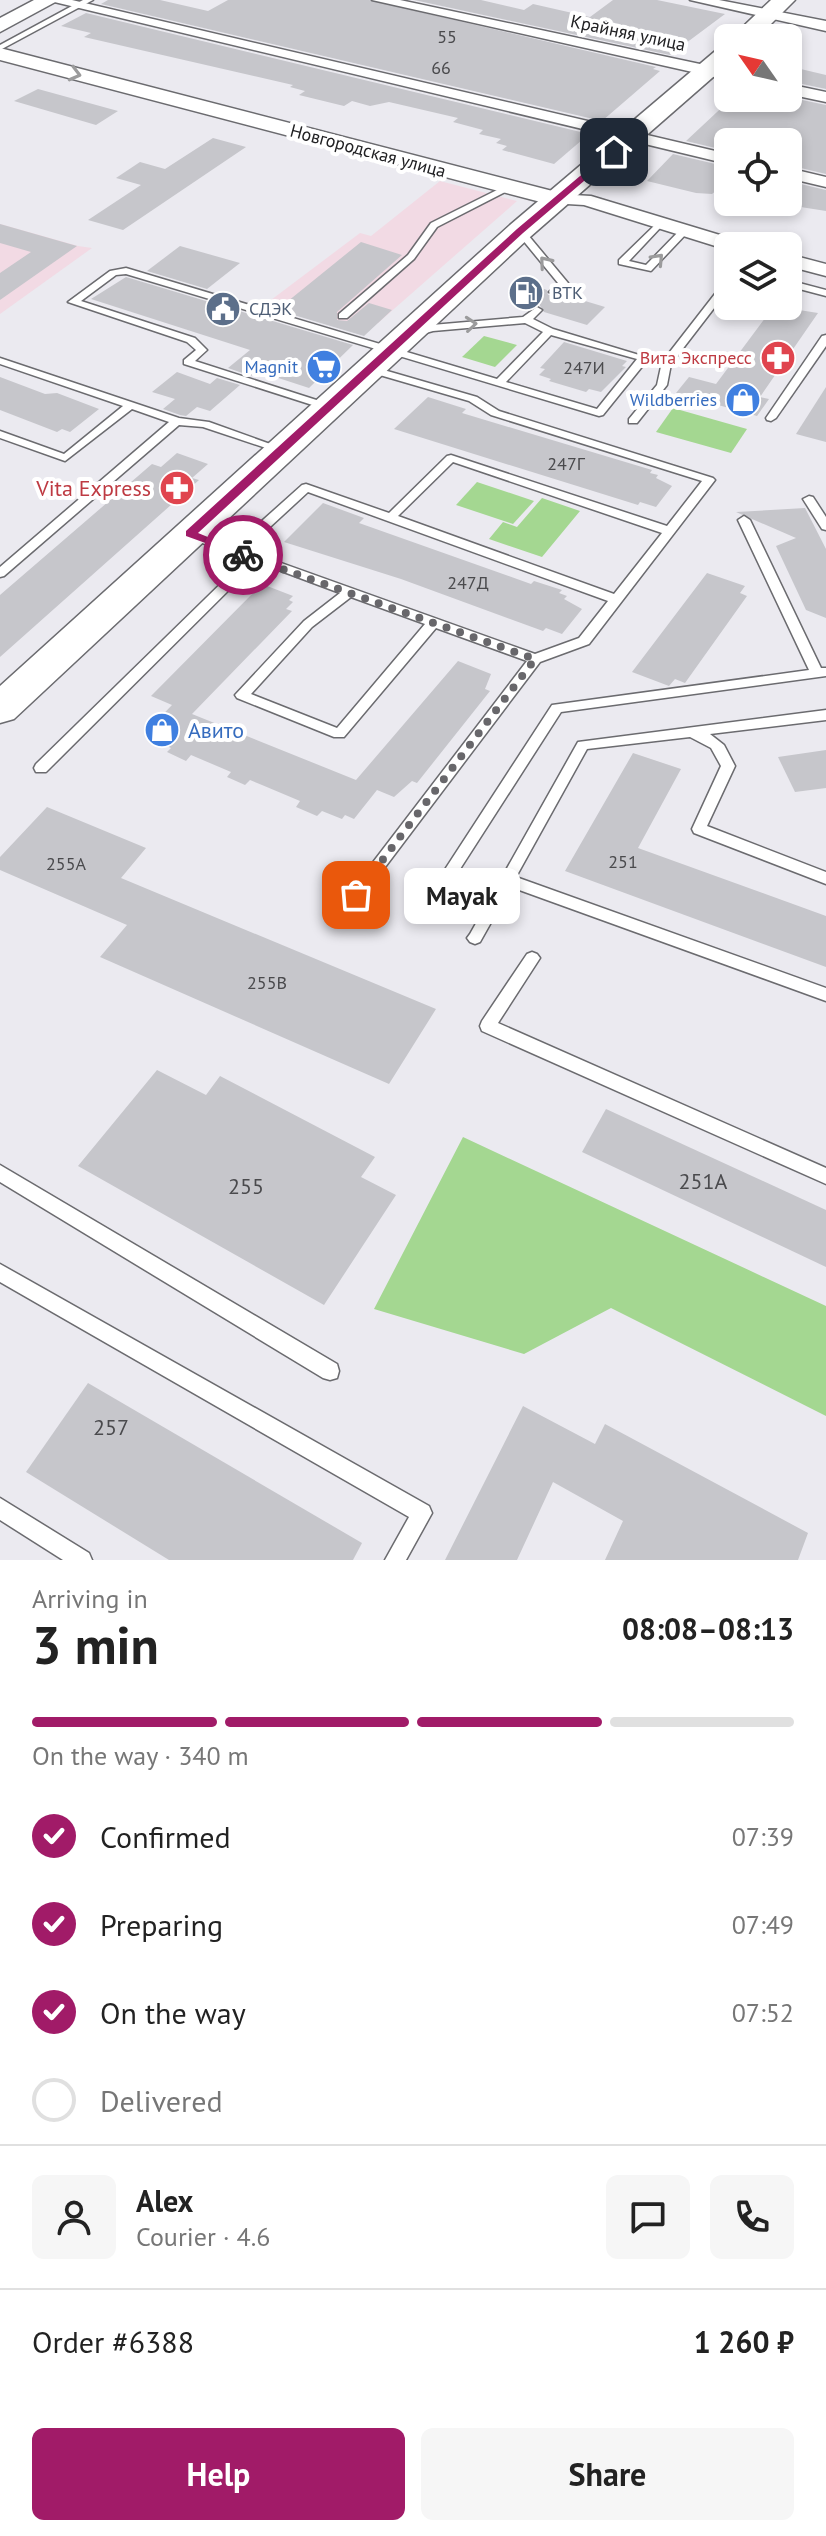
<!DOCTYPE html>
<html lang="en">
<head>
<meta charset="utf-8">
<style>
	:root { --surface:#fff; --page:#f6f6f6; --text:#222; --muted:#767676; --line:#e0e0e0; --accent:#a11b68 }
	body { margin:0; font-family:"PT Sans",sans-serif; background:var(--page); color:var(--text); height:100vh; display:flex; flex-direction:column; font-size:30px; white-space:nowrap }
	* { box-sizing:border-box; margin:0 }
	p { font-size:26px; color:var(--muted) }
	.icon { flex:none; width:44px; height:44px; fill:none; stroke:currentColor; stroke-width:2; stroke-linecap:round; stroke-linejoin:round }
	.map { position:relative; height:1560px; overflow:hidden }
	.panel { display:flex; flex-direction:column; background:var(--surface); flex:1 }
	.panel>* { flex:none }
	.needle { width:52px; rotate:304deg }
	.controls { position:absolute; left:714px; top:24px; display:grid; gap:16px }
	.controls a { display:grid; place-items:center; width:88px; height:88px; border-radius:12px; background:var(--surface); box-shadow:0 4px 12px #0003; font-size:40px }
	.pin { position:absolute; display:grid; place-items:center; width:68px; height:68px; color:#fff; margin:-34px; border-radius:16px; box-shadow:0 4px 12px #0006 }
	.courier { position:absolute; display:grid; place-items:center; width:80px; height:80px; margin:-40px; border:6px solid #a11b68; border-radius:50%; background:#fff; color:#222; box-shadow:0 2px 10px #0007 }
	.bubble { position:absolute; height:56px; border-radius:12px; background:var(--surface); box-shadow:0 4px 12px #0003; font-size:26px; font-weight:600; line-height:56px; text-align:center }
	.headline em { font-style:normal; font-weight:600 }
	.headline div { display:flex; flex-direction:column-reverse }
	.headline { display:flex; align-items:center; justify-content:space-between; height:136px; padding:0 32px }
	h1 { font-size:52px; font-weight:600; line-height:60px }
	.bar { display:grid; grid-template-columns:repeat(4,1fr); gap:12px 8px; align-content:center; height:96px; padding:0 32px }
	.bar i { height:10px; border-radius:6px; background:var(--line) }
	.bar .active { background:var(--accent) }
	.bar p { grid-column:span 4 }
	.line { display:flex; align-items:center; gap:20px; padding:0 32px; border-top:2px solid var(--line) }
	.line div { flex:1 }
	.round { display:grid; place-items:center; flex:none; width:84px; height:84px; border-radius:12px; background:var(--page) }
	ol { padding:0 32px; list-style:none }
	li { display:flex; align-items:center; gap:24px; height:88px }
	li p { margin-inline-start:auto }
	li .icon { padding:8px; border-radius:50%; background:var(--accent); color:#fff; stroke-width:4 }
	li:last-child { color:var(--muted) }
	li i { width:44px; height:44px; border:4px solid var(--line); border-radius:50% }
	.cta { display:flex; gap:16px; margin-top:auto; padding:16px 32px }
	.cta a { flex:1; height:92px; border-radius:12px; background:var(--accent); color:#fff; font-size:32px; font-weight:600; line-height:92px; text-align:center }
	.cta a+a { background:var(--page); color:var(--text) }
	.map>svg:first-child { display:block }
	.industrial { fill:#f2dae4 }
	.green { fill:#a4d791 }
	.building { fill:#c6c6cb }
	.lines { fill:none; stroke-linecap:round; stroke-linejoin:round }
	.service-casing { stroke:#6b6b6f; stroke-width:3 }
	.minor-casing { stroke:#6b6b6f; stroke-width:3 }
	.tertiary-casing { stroke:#6b6b6f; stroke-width:3 }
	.secondary-casing { stroke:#6b6b6f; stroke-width:3 }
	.service { fill:#fff; fill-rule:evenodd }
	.minor { fill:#fff; fill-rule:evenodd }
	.tertiary { fill:#fff; fill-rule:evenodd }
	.secondary { fill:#fff; fill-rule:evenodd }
	.oneway { stroke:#9b9b9c }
	.route { fill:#a11b68 }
	.done { stroke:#68676b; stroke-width:8; stroke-dasharray:0 14.4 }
	.labels { text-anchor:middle; stroke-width:8; stroke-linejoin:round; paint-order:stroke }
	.far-street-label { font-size:18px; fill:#212123; stroke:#fff }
	.number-label { font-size:18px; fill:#4a4a4d }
	.far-service-label { font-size:18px; fill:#4e5e75; stroke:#fff; text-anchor:start }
	.far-health-label { font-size:18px; fill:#be3a42; stroke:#fff; text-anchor:end }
	.far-shop-label { font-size:18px; fill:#366cbe; stroke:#fff; text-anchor:end }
	.health-label { font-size:22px; fill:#be3a42; stroke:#fff; text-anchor:end }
	.shop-label { font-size:22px; fill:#366cbe; stroke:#fff; text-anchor:start }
	.near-number-label { font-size:22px; fill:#4a4a4d }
</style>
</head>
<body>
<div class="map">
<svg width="826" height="1560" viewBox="0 0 826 1560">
	<rect width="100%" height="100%" fill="#ebeaf0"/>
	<g class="industrial">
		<polygon points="440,181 517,201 378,323 370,321 358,331 267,303 360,233 371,236"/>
		<polygon points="0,224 78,246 92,248 0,314"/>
	</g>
	<g class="green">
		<polygon points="484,336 517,345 495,367 462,357"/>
		<polygon points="673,408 747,429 731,453 656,432"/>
		<polygon points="477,482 534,501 513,524 456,505"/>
		<polygon points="542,498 580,511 542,557 489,539 503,522 517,527"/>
		<polygon points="463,1137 826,1306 826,1416 611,1308 524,1354 374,1309"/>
	</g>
	<g class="building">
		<polygon points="108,0 160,0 208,11 228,0 369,0 656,67 653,69 660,71 602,121 101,4"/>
		<polygon points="414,0 481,0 524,10 533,4 590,17 613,0 657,0 725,14 670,55"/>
		<polygon points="86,13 589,134 554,164 502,150 507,146 496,143 501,139 479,134 483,130 453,122 458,118 389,102 370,106 352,101 344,106 299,95 305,91 290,87 293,85 84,37 91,33 61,26"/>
		<polygon points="788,66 826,75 826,89 788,81"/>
		<polygon points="38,89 118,111 96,125 14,101"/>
		<polygon points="788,97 826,105 826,174 788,165 788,142 728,142 728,151 686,141 732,98"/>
		<polygon points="213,138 246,147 123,230 88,220 141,185 116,178 140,162 165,169"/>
		<polygon points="673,154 728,167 728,193 717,190 712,194 696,193 647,181"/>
		<polygon points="788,181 826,190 826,211 788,205"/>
		<polygon points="0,224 77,246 0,300 0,273 31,252 0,243"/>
		<polygon points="361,242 402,255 337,312 337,320 347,321 369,303 392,310 364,336 277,310"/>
		<polygon points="180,246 240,263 207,289 147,271"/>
		<polygon points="126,277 266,319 353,345 309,388 257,371 251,376 228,368 250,350 91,299"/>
		<polygon points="535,286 547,290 548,295 562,294 605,307 587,325 544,312 539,304 530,308 516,304"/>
		<polygon points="774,306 818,313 760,397 769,399 757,416 676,393 689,377 716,384"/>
		<polygon points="564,342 627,361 622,366 626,367 601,392 589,389 586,392 549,381 551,379 539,375 545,369 540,368"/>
		<polygon points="177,372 210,384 217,378 240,385 210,411 197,407 186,416 180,415 163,409 175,399 152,392"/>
		<polygon points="0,377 45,394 57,393 99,409 70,432 62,429 57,432 0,410"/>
		<polygon points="826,387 826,442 796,434"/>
		<polygon points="428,397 466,409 462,413 652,470 650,473 658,475 656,478 672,486 656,507 640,502 638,505 394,429"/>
		<polygon points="177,453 208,464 192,478 199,480 0,657 0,595 152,464 161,467"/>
		<polygon points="323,503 364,518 359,523 531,584 534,581 562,590 559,593 567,596 564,599 582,609 562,634 546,628 543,631 401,579 284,542"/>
		<polygon points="805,508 826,549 826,618 806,610 776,546 796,538 736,512"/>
		<polygon points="707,573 745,586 740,593 747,596 685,683 675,679 669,686 632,672"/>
		<polygon points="262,584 293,596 289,600 293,602 286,609 292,611 192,714 356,780 458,661 491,674 485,689 490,691 417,783 412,781 394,797 377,790 354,819 345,815 342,819 322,811 317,816 296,807 300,801 262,785 250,780 245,785 227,777 231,772 191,755 186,761 167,752 171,748 152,739 156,736 146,732 172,705 151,696"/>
		<polygon points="826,750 826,788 795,792 778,757"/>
		<polygon points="633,753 681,769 638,848 826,916 826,967 565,871"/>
		<polygon points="47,807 146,848 121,878 436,1009 389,1084 100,957 127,925 0,870 0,857"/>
		<polygon points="157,1070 206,1095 220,1076 375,1157 361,1177 396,1195 324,1305 78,1166"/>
		<polygon points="606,1109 826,1210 826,1267 582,1152"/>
		<polygon points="88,1383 362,1543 353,1560 169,1560 26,1472"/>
		<polygon points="523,1406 595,1444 605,1424 808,1533 798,1560 605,1560 623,1521 553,1482 517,1560 445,1560"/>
	</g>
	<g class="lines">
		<defs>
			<g id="service">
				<polygon points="83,0 93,0 0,50 0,45"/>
				<polygon points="505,186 513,188 437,227 414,259 347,318 339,318 339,314 408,255 431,223"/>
				<polygon points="658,222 663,225 661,227 629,261 646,265 680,230 688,232 651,271 619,264 619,260"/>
				<polygon points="517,229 523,229 568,283 558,294 549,292 558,283 517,233"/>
				<path d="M 126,268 L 497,379 L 543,332 L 525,323 L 433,331 L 415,336 L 410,333 L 432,325 L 523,317 L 537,307 L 542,310 L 533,319 L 553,329 L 649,358 L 603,415 L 599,416 L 126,274 L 116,275 L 81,301 L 195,338 L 207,350 L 195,361 L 332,405 L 333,407 L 328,410 L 184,364 L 184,360 L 196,350 L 187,342 L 68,302 L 110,271 ZM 551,335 L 637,359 L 597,409 L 506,382 Z"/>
				<polygon points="728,280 728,290 671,364 667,385 637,423 629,423 629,419 657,385 662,362 725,281"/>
				<polygon points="788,280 826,290 826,296 788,286"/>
				<polygon points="826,335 826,346 776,418 771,421 767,420 766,418 822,336"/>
				<polygon points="0,358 179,418 209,422 287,450 281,453 203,427 179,425 4,576 0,577 0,567 169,422 132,409 65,461 0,438 0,431 64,454 123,406 0,364"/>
				<path d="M 370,366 L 477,397 L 499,411 L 713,478 L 715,480 L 589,644 L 540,662 L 361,899 L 351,899 L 349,895 L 351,891 L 527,661 L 436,628 L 344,737 L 334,737 L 237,698 L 235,695 L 304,621 L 340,593 L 257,562 L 46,772 L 36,772 L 34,768 L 36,764 L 246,559 L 186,537 L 186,531 L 194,531 L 234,546 L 302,485 L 306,484 L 389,513 L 447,456 L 451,455 L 667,526 L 702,481 L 491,415 L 469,401 L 366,371 L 366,367 ZM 453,462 L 662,533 L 614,594 L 398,516 ZM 308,492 L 608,601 L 579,638 L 535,654 L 245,550 ZM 351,597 L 425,624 L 337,728 L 251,694 L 312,627 Z"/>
				<polygon points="809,496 813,497 826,517 826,530 822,529 803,499"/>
				<polygon points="744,516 750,520 821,668 826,668 826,676 561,712 426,922 416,922 413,918 416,914 552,705 809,670 738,520"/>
				<polygon points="826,710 826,720 710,734 724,745 735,766 707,826 826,872 826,884 694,833 692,829 721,766 711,748 690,737 587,749 516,877 826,988 826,1001 511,887 480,942 475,944 470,942 467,938 470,934 578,742"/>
				<polygon points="532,952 537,954 540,958 498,1023 826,1168 826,1184 482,1031 480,1026 482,1021 527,954"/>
				<polygon points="0,1165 337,1364 339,1371 337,1378 330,1380 323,1378 0,1182"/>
				<polygon points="0,1264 429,1506 432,1513 406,1560 385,1560 409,1517 0,1282"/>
				<polygon points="0,1498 89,1553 92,1560 63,1560 0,1520"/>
			</g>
			<g id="minor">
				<polygon points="46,0 72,0 728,154 728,164"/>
				<polygon points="372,0 400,0 728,70 728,80"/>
				<polygon points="690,0 719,0 826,21 826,31"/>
				<polygon points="788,84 826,92 826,102 788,94"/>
				<polygon points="788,168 826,177 826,187 788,178"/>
				<polygon points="556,194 591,196 743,242 746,246 728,246 728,250 584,205 550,203 550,195"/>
				<polygon points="788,254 826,264 826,276 788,266"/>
			</g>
			<g id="tertiary">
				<polygon points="34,0 59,0 0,32 0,18"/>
				<polygon points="0,48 564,194 568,199 556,206 0,60"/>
			</g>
			<g id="secondary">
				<polygon points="771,0 795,0 757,38 731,38"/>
				<polygon points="728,45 728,64 530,237 14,719 0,723 0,686 510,225 720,47"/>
			</g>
		</defs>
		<use href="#service" class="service-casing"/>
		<use href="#minor" class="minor-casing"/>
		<use href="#tertiary" class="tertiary-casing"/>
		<use href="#secondary" class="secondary-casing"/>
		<use href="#service" class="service"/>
		<use href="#minor" class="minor"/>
		<use href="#tertiary" class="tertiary"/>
		<use href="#secondary" class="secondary"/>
	</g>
	<defs><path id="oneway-chevron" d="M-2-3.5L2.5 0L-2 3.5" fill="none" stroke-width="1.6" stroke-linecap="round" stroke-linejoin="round" transform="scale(2)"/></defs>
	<g class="oneway">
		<use href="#oneway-chevron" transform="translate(75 74) rotate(15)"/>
		<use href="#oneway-chevron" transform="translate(658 259) rotate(-47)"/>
		<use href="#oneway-chevron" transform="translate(545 262) rotate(-130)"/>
		<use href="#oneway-chevron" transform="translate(471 324) rotate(-5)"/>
	</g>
	<polygon class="route" points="611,150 618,152 523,233 198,533 247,553 247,558 186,536 186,531 517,229"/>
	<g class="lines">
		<polyline class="done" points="243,555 535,659 356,895"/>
	</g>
	<defs>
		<symbol id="fuel-disc" viewBox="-11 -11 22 22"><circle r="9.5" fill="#5c6f8a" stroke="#fff"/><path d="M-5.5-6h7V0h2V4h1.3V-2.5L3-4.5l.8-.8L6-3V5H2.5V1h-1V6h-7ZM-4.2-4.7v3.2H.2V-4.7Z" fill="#fff"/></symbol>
		<symbol id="civic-disc" viewBox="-11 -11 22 22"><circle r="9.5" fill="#5c6f8a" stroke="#fff"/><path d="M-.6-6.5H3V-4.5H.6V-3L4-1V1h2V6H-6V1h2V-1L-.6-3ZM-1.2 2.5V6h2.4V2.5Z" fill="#fff"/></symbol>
		<symbol id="pharmacy-disc" viewBox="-11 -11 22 22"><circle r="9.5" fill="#e0444e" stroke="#fff"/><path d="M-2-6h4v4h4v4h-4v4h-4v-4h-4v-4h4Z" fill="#fff"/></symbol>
		<symbol id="supermarket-disc" viewBox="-11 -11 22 22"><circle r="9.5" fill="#3f7fe0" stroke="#fff"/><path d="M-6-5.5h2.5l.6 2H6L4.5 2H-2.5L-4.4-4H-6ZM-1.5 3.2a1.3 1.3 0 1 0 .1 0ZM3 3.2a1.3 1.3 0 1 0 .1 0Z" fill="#fff"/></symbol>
		<symbol id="shop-disc" viewBox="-11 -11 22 22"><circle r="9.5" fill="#3f7fe0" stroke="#fff"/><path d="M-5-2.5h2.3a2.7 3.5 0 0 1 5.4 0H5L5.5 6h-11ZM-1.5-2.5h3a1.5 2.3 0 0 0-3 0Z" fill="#fff"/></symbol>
	</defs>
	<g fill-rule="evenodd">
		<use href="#fuel-disc" x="506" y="273" width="40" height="40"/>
		<use href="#civic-disc" x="203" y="289" width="40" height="40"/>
		<use href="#pharmacy-disc" x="758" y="338" width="40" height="40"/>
		<use href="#supermarket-disc" x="304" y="347" width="40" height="40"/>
		<use href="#shop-disc" x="723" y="380" width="40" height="40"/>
		<use href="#pharmacy-disc" x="157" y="468" width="40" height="40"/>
		<use href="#shop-disc" x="142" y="710" width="40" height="40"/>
	</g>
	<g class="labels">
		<g class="far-street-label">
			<text transform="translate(628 33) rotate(12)" y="6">Крайняя улица</text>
			<text transform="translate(368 151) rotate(15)" y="6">Новгородская улица</text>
		</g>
		<g class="number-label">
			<text x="447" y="43">55</text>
			<text x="441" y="74">66</text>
			<text x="584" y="374">247И</text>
			<text x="566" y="470">247Г</text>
			<text x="468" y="589">247Д</text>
			<text x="623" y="868">251</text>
			<text x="66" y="870">255А</text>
			<text x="267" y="989">255В</text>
		</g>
		<g class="far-service-label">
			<text x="552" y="299">ВТК</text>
			<text x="249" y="315">СДЭК</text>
		</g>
		<g class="far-health-label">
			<text x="752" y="364">Вита Экспресс</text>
		</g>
		<g class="far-shop-label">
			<text x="298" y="373">Magnit</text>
			<text x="717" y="406">Wildberries</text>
		</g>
		<g class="health-label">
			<text x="151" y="496">Vita Express</text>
		</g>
		<g class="shop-label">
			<text x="188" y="738">Авито</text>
		</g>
		<g class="near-number-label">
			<text x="703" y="1189">251А</text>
			<text x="246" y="1194">255</text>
			<text x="111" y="1435">257</text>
		</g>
	</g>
</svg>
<div class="controls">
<a><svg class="needle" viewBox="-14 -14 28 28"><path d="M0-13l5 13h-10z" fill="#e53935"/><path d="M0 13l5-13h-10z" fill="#767676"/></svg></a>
<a><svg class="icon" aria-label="locate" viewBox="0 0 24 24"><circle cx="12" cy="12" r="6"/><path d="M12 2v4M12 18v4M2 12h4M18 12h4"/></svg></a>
<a><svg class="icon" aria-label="layers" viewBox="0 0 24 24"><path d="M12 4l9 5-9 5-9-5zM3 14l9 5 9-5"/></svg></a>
</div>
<div class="pin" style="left:356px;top:895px;background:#ea580c"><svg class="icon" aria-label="bag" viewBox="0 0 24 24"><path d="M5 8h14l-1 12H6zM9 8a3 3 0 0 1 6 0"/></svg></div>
<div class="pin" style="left:614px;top:152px;background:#1f2937"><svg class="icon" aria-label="home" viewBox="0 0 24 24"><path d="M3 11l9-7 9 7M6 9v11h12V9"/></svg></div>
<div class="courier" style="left:243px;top:555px"><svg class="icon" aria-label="bike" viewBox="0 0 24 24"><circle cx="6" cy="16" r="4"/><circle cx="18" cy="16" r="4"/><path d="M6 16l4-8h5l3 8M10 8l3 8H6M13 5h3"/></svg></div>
<div class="bubble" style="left:404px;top:868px;width:116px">Mayak</div>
</div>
<section class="panel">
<div class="headline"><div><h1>3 min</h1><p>Arriving in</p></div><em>08:08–08:13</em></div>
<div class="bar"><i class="active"></i><i class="active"></i><i class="active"></i><i></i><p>On the way · 340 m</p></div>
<ol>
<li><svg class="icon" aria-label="check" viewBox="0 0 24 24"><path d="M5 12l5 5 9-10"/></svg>Confirmed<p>07:39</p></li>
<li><svg class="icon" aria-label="check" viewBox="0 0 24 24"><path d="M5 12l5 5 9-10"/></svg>Preparing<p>07:49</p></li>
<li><svg class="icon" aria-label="check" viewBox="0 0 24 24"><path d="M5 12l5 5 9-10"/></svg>On the way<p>07:52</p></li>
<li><i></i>Delivered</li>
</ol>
<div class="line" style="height:144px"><a class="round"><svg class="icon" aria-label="person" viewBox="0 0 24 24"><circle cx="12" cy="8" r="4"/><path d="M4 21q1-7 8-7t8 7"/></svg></a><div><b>Alex</b><p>Courier · 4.6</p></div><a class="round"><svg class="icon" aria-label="chat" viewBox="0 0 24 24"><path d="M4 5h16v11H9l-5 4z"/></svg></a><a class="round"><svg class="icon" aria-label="phone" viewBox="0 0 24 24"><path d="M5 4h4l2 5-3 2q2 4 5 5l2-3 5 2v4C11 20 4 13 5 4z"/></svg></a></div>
<div class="line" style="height:104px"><div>Order #6388</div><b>1 260 ₽</b></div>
<div class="cta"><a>Help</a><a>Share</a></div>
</section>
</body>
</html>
